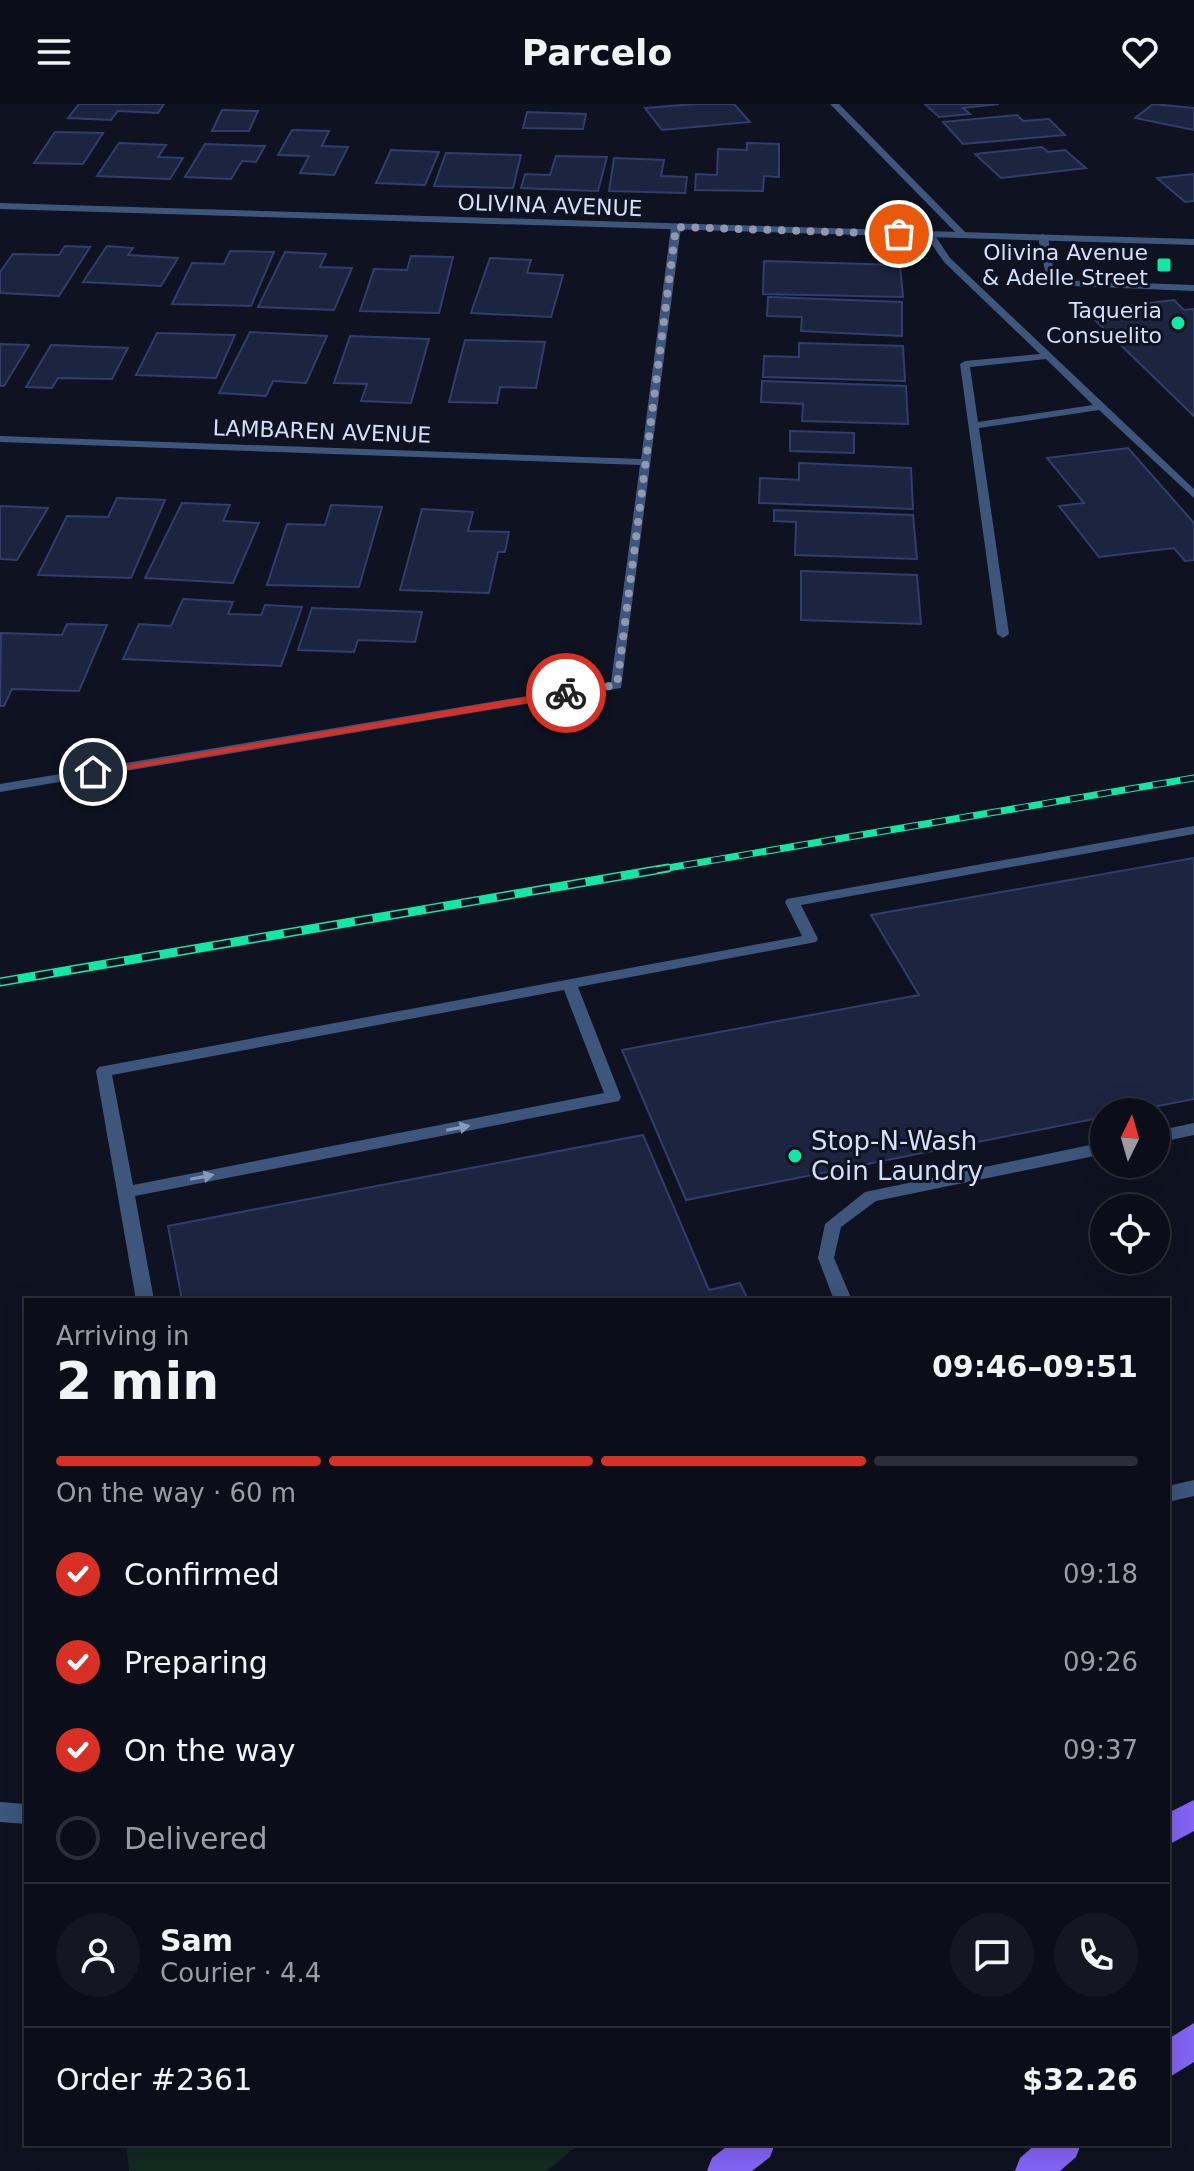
<!DOCTYPE html>
<html lang="en">
<head>
<meta charset="utf-8">
<style>
	:root { --surface:#0b0e19; --page:#141722; --text:#f1f3f6; --muted:#9a9ca2; --line:#2b2e38; --accent:#d93025 }
	body { margin:0; font-family:"DejaVu Sans",sans-serif; background:var(--page); color:var(--text); height:100vh; display:flex; flex-direction:column; font-size:30px; white-space:nowrap }
	* { box-sizing:border-box; margin:0 }
	p { font-size:26px; color:var(--muted) }
	.icon { flex:none; width:44px; height:44px; fill:none; stroke:currentColor; stroke-width:2; stroke-linecap:round; stroke-linejoin:round }
	.map { position:relative; flex:1; overflow:hidden }
	.panel { position:absolute; left:24px; top:1194px; width:1146px; height:848px; display:flex; flex-direction:column; background:var(--surface); border-radius:0px; box-shadow:0 4px 20px #0003,0 0 0 2px var(--line) }
	.panel>* { flex:none }
	.needle { width:52px; rotate:5deg }
	.fabs { position:absolute; left:1090px; top:994px; display:grid; gap:16px }
	.fabs a { display:grid; place-items:center; width:80px; height:80px; border-radius:50%; background:var(--surface); box-shadow:0 4px 20px #0003,0 0 0 2px var(--line); font-size:40px }
	.pin { position:absolute; display:grid; place-items:center; width:68px; height:68px; color:#fff; margin:-34px; border:4px solid #fff; border-radius:50%; box-shadow:0 2px 8px #0007 }
	.courier { position:absolute; display:grid; place-items:center; width:80px; height:80px; margin:-40px; border:6px solid #d93025; border-radius:50%; background:#fff; color:#222; box-shadow:0 2px 10px #0007 }
	.headline em { font-style:normal; font-weight:700 }
	.headline div { display:flex; flex-direction:column-reverse }
	.headline { display:flex; align-items:center; justify-content:space-between; height:136px; padding:0 32px }
	h1 { font-size:52px; font-weight:700; line-height:60px }
	.bar { display:grid; grid-template-columns:repeat(4,1fr); gap:12px 8px; align-content:center; height:96px; padding:0 32px }
	.bar i { height:10px; border-radius:6px; background:var(--line) }
	.bar .active { background:var(--accent) }
	.bar p { grid-column:span 4 }
	.line { display:flex; align-items:center; gap:20px; padding:0 32px; border-top:2px solid var(--line) }
	.line div { flex:1 }
	.round { display:grid; place-items:center; flex:none; width:84px; height:84px; border-radius:42px; background:var(--page) }
	ol { padding:0 32px; list-style:none }
	li { display:flex; align-items:center; gap:24px; height:88px }
	li p { margin-inline-start:auto }
	li .icon { padding:8px; border-radius:50%; background:var(--accent); color:#fff; stroke-width:4 }
	li:last-child { color:var(--muted) }
	li i { width:44px; height:44px; border:4px solid var(--line); border-radius:50% }
	header { display:flex; justify-content:space-between; align-items:center; height:104px; padding:0 32px; background:var(--surface); font-size:36px; font-weight:700 }
	.map>svg:first-child { display:block }
	.green { fill:#132a20 }
	.building { fill:#1d2440; stroke:#313d6a; stroke-width:2 }
	.lines { fill:none; stroke-linecap:round; stroke-linejoin:round }
	.service { fill:#3e557c; fill-rule:evenodd }
	.minor { fill:#3e557c; fill-rule:evenodd }
	.tertiary { fill:#3e557c; fill-rule:evenodd }
	.primary { fill:#8363f2; fill-rule:evenodd }
	.rail-far1-casing { stroke:#13e7a6; stroke-width:7 }
	.rail-casing { stroke:#13e7a6; stroke-width:9 }
	.rail-far1 { stroke:#0f1321; stroke-width:5; stroke-dasharray:14; stroke-linecap:butt }
	.rail { stroke:#0f1321; stroke-width:6; stroke-dasharray:18; stroke-linecap:butt }
	.oneway { fill:#889abc }
	.route { fill:#d93025 }
	.done { stroke:#8e98af; stroke-width:8; stroke-dasharray:0 14.4 }
	.poi-dot { fill:#13e7a6; stroke:#0f1321; stroke-width:3 }
	.labels { text-anchor:middle; stroke-width:6; stroke-linejoin:round; paint-order:stroke }
	.far-street-label { font-size:22px; fill:#d3dffb; stroke:#0f1321 }
	.far-poi-label { font-size:22px; fill:#d3dffb; stroke:#0f1321; text-anchor:end }
	.poi-label { font-size:26px; fill:#d3dffb; stroke:#0f1321; text-anchor:start }
</style>
</head>
<body>
<header><svg class="icon" aria-label="menu" viewBox="0 0 24 24"><path d="M4 6h16M4 12h16M4 18h16"/></svg>Parcelo<svg class="icon" aria-label="heart" viewBox="0 0 24 24"><path d="M12 20l-8-8c-3-5 5-10 8-4 3-6 11-1 8 4z"/></svg></header>
<div class="map">
<svg width="1194" height="2067" viewBox="0 0 1194 2067">
	<rect width="100%" height="100%" fill="#0f1321"/>
	<polygon class="green" points="126,2040 579,2040 547,2067 129,2067"/>
	<g class="building">
		<polygon points="79,0 164,0 158,9 118,7 111,16 68,14"/>
		<polygon points="694,0 734,0 750,18 662,26 645,4"/>
		<polygon points="925,0 999,0 963,4 970,10 939,13"/>
		<polygon points="1153,0 1194,4 1194,26 1135,14"/>
		<polygon points="222,6 258,7 249,27 212,27"/>
		<polygon points="527,8 586,10 583,25 523,24"/>
		<polygon points="1017,11 1023,17 1049,15 1065,31 963,40 943,18"/>
		<polygon points="292,26 329,27 322,42 348,43 334,71 300,69 309,52 278,51"/>
		<polygon points="55,28 103,29 83,60 34,59"/>
		<polygon points="119,39 166,41 158,53 183,54 170,75 97,72"/>
		<polygon points="747,39 779,40 779,73 764,72 763,87 695,86 696,70 717,71 718,45 747,46"/>
		<polygon points="205,40 265,42 256,58 242,57 231,75 185,73"/>
		<polygon points="1042,43 1048,48 1065,46 1086,64 1001,74 975,50"/>
		<polygon points="391,46 439,48 425,81 376,79"/>
		<polygon points="446,49 521,51 513,84 434,82"/>
		<polygon points="556,52 607,53 598,87 521,84 525,70 550,71"/>
		<polygon points="614,54 664,56 661,72 687,73 685,89 609,87"/>
		<polygon points="1194,70 1194,97 1185,98 1157,74"/>
		<polygon points="65,142 90,143 59,192 0,189 0,168 13,150 59,151"/>
		<polygon points="107,142 133,144 128,151 178,154 161,182 83,178"/>
		<polygon points="230,147 274,148 251,202 172,200 192,159 224,160"/>
		<polygon points="285,148 326,150 320,163 352,164 334,206 258,203"/>
		<polygon points="411,152 453,153 439,209 360,207 374,165 407,166"/>
		<polygon points="490,154 531,156 527,169 563,171 551,213 471,209"/>
		<polygon points="764,157 900,161 903,193 763,190"/>
		<polygon points="768,193 902,198 902,232 801,227 802,213 767,212"/>
		<polygon points="1174,196 1184,206 1194,205 1194,312 1096,217 1118,215 1107,204"/>
		<polygon points="250,228 327,232 306,279 273,277 266,292 219,289"/>
		<polygon points="157,229 235,231 216,274 136,271"/>
		<polygon points="350,232 429,235 411,299 361,297 367,280 334,279"/>
		<polygon points="465,236 545,238 536,284 500,283 497,299 449,298"/>
		<polygon points="799,239 903,242 905,277 763,273 764,252 799,253"/>
		<polygon points="0,240 29,241 4,282 0,282"/>
		<polygon points="51,241 128,244 112,275 58,274 52,284 26,283"/>
		<polygon points="762,277 906,282 908,320 802,317 803,300 761,298"/>
		<polygon points="790,327 854,329 854,349 790,347"/>
		<polygon points="1128,344 1194,419 1194,456 1185,457 1174,444 1099,453 1059,402 1084,399 1047,354"/>
		<polygon points="799,359 911,364 913,405 759,399 760,374 799,376"/>
		<polygon points="117,394 165,396 131,474 38,471 67,412 108,413"/>
		<polygon points="182,399 230,401 223,417 259,419 233,479 145,474"/>
		<polygon points="331,401 382,403 359,483 267,481 287,420 325,421"/>
		<polygon points="0,402 48,404 17,456 0,455"/>
		<polygon points="422,405 473,408 468,427 509,428 505,448 498,448 489,489 400,486"/>
		<polygon points="774,406 913,411 917,455 795,451 796,418 774,417"/>
		<polygon points="801,467 917,471 921,520 801,516"/>
		<polygon points="183,495 233,498 228,510 261,511 265,501 302,503 281,562 123,555 139,520 171,522"/>
		<polygon points="312,504 422,508 415,538 358,536 354,548 298,546"/>
		<polygon points="67,520 107,521 79,587 12,585 4,602 0,602 1,529 62,531"/>
		<polygon points="1194,754 1194,995 1127,1008 1104,1008 1104,1013 686,1096 622,946 919,891 871,811"/>
		<polygon points="643,1031 709,1186 740,1179 748,1196 182,1196 168,1122"/>
	</g>
	<g class="lines">
		<g class="service">
			<path d="M 928,130 L 934,130 L 950,154 L 1194,385 L 1194,394 L 1099,306 L 979,324 L 1009,530 L 1003,534 L 997,530 L 960,260 L 965,257 L 1040,250 L 944,158 L 926,132 ZM 1046,255 L 1093,301 L 978,318 L 970,263 Z"/>
			<polygon points="1043,130 1048,133 1055,176 1194,181 1194,187 1048,181 1038,133"/>
			<path d="M 1194,722 L 1194,730 L 801,801 L 818,835 L 816,838 L 578,883 L 621,993 L 619,997 L 135,1092 L 154,1196 L 136,1196 L 96,967 L 99,963 L 802,832 L 785,798 L 787,795 ZM 564,886 L 604,989 L 133,1081 L 112,971 Z"/>
			<polygon points="1194,1019 1194,1031 1156,1039 1156,1027"/>
			<polygon points="1104,1038 1104,1050 876,1097 841,1123 834,1154 852,1196 834,1196 818,1154 825,1120 865,1088"/>
			<polygon points="1194,1376 1194,1392 1168,1398 1168,1382"/>
			<polygon points="0,1698 26,1700 26,1720 0,1718"/>
		</g>
		<g class="minor">
			<polygon points="830,0 839,0 967,130 967,134 961,134"/>
			<polygon points="676,120 681,123 621,584 0,688 0,680 611,578 640,361 0,338 0,332 641,355 671,123"/>
		</g>
		<polygon class="tertiary" points="0,99 1194,135 1194,141 0,105"/>
		<g class="primary">
			<polygon points="1194,1696 1194,1727 1168,1741 1168,1709"/>
			<polygon points="1194,1919 1194,1958 1168,1974 1168,1935"/>
			<polygon points="730,2040 775,2040 770,2053 752,2067 707,2067 712,2054"/>
			<polygon points="1036,2040 1081,2040 1076,2053 1060,2067 1015,2067 1020,2054"/>
		</g>
		<defs>
			<polyline id="rail-far1" points="656,766 1194,674"/>
			<polyline id="rail" points="0,878 668,764"/>
		</defs>
		<use href="#rail-far1" class="rail-far1-casing"/>
		<use href="#rail" class="rail-casing"/>
		<use href="#rail-far1" class="rail-far1"/>
		<use href="#rail" class="rail"/>
	</g>
	<defs><path id="oneway-solid" d="M-6-.8H1V-3.2L6.5 0L1 3.2V.8H-6Z" transform="scale(2)"/></defs>
	<g class="oneway">
		<use href="#oneway-solid" transform="translate(458 1024) rotate(-11)"/>
		<use href="#oneway-solid" transform="translate(202 1073) rotate(-11)"/>
	</g>
	<polygon class="route" points="566,586 570,587 570,592 93,671 87,668"/>
	<g class="lines">
		<polyline class="done" points="566,589 617,581 676,123 899,130"/>
	</g>
	<g class="poi-dot">
		<rect x="1156" y="153" width="16" height="16" rx="4"/>
		<circle cx="1178" cy="219" r="8"/>
		<circle cx="795" cy="1052" r="8"/>
	</g>
	<g class="labels">
		<g class="far-street-label">
			<text transform="translate(550 101) rotate(2)" y="8">OLIVINA AVENUE</text>
			<text transform="translate(322 327) rotate(2)" y="8">LAMBAREN AVENUE</text>
		</g>
		<g class="far-poi-label">
			<text x="1148" y="156">Olivina Avenue<tspan x="1148" dy="25">&amp; Adelle Street</tspan></text>
			<text x="1162" y="214">Taqueria<tspan x="1162" dy="25">Consuelito</tspan></text>
		</g>
		<g class="poi-label">
			<text x="811" y="1046">Stop-N-Wash<tspan x="811" dy="30">Coin Laundry</tspan></text>
		</g>
	</g>
</svg>
<div class="fabs">
<a><svg class="needle" viewBox="-14 -14 28 28"><path d="M0-13l5 13h-10z" fill="#e53935"/><path d="M0 13l5-13h-10z" fill="#9a9ca2"/></svg></a>
<a><svg class="icon" aria-label="locate" viewBox="0 0 24 24"><circle cx="12" cy="12" r="6"/><path d="M12 2v4M12 18v4M2 12h4M18 12h4"/></svg></a>
</div>
<div class="pin" style="left:899px;top:130px;background:#ea580c"><svg class="icon" aria-label="bag" viewBox="0 0 24 24"><path d="M5 8h14l-1 12H6zM9 8a3 3 0 0 1 6 0"/></svg></div>
<div class="pin" style="left:93px;top:668px;background:#1f2937"><svg class="icon" aria-label="home" viewBox="0 0 24 24"><path d="M3 11l9-7 9 7M6 9v11h12V9"/></svg></div>
<div class="courier" style="left:566px;top:589px"><svg class="icon" aria-label="bike" viewBox="0 0 24 24"><circle cx="6" cy="16" r="4"/><circle cx="18" cy="16" r="4"/><path d="M6 16l4-8h5l3 8M10 8l3 8H6M13 5h3"/></svg></div>
<section class="panel">
<div class="headline"><div><h1>2 min</h1><p>Arriving in</p></div><em>09:46–09:51</em></div>
<div class="bar"><i class="active"></i><i class="active"></i><i class="active"></i><i></i><p>On the way · 60 m</p></div>
<ol>
<li><svg class="icon" aria-label="check" viewBox="0 0 24 24"><path d="M5 12l5 5 9-10"/></svg>Confirmed<p>09:18</p></li>
<li><svg class="icon" aria-label="check" viewBox="0 0 24 24"><path d="M5 12l5 5 9-10"/></svg>Preparing<p>09:26</p></li>
<li><svg class="icon" aria-label="check" viewBox="0 0 24 24"><path d="M5 12l5 5 9-10"/></svg>On the way<p>09:37</p></li>
<li><i></i>Delivered</li>
</ol>
<div class="line" style="height:144px"><a class="round"><svg class="icon" aria-label="person" viewBox="0 0 24 24"><circle cx="12" cy="8" r="4"/><path d="M4 21q1-7 8-7t8 7"/></svg></a><div><b>Sam</b><p>Courier · 4.4</p></div><a class="round"><svg class="icon" aria-label="chat" viewBox="0 0 24 24"><path d="M4 5h16v11H9l-5 4z"/></svg></a><a class="round"><svg class="icon" aria-label="phone" viewBox="0 0 24 24"><path d="M5 4h4l2 5-3 2q2 4 5 5l2-3 5 2v4C11 20 4 13 5 4z"/></svg></a></div>
<div class="line" style="height:104px"><div>Order #2361</div><b>$32.26</b></div>
</section>
</div>
</body>
</html>
